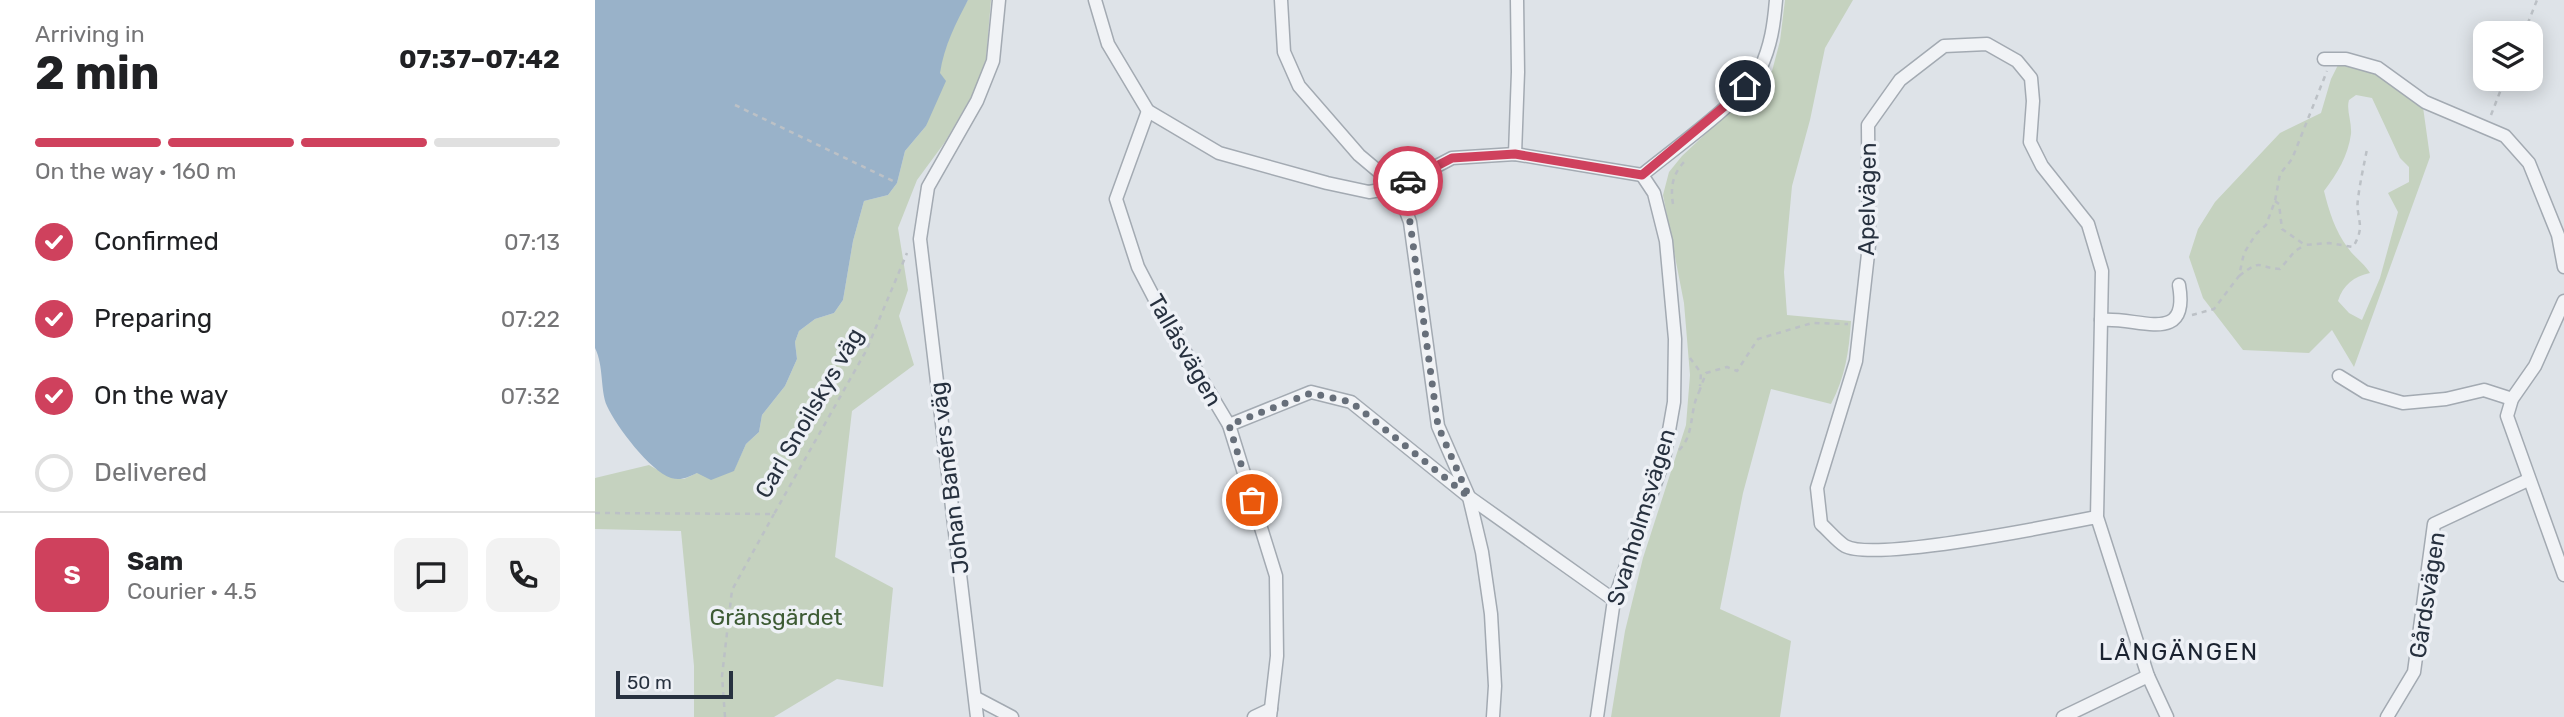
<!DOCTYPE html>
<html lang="en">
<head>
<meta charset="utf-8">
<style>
	:root { --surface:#fff; --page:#f2f2f2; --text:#202124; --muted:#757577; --line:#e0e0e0; --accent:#cf415d }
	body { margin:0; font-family:Rubik,sans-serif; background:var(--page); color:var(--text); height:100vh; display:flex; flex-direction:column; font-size:26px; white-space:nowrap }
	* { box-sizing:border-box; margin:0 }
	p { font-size:23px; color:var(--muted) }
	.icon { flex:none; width:38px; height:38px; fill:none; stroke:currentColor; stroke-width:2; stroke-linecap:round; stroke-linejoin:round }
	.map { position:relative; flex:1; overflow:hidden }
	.panel { display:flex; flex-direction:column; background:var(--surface); width:595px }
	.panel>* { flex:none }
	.fabs { position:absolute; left:1878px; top:21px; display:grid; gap:14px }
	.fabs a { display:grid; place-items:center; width:70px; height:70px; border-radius:14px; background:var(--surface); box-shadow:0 4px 18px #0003; font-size:35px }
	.scale { position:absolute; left:21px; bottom:18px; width:117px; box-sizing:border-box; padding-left:7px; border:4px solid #27313f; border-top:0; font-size:19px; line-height:24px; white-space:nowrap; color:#27313f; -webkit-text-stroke:5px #eef1f6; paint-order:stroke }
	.pin { position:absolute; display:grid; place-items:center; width:60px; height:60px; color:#fff; margin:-30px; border:4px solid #fff; border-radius:50%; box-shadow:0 2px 7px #0007 }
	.courier { position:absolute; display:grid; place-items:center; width:70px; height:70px; margin:-35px; border:5px solid #cf415d; border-radius:50%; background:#fff; color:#222; box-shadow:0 2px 9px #0007 }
	.overview em { font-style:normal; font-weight:700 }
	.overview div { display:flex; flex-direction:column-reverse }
	.overview { display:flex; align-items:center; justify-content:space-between; height:119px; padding:0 35px }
	h1 { font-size:46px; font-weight:700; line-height:52px }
	.bar { display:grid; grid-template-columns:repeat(4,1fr); gap:10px 7px; align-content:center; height:84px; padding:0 35px }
	.bar i { height:9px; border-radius:5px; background:var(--line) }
	.bar .selected { background:var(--accent) }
	.bar p { grid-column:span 4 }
	.line { display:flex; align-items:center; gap:18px; padding:0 35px; border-top:2px solid var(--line) }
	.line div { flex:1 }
	.round { display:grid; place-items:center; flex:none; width:74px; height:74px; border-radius:14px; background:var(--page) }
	ol { padding:0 35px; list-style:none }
	li { display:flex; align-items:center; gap:21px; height:77px }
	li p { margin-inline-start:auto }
	li .icon { padding:7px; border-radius:50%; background:var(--accent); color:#fff; stroke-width:4 }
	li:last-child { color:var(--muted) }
	li i { width:38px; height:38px; border:4px solid var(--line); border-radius:50% }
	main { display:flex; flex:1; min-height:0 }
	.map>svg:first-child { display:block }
	.green { fill:#c5d2bf; fill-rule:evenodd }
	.water { fill:#99b2c9 }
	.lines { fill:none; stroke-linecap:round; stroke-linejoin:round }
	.minor-casing { stroke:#a3aab2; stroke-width:15 }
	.path { stroke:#bcc1c6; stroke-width:2.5; stroke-dasharray:5 5; stroke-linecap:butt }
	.minor { stroke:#f1f3f6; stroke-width:12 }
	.done { stroke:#676f7a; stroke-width:7; stroke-dasharray:0 12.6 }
	.route { stroke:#cf415d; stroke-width:9 }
	.labels { text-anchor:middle; stroke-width:7; stroke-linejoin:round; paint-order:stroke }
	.street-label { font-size:23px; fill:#27313f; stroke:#eef1f6 }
	.park-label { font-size:23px; fill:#3d5b34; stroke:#eef1f6 }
	.neighbourhood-label { font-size:24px; letter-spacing:2px; fill:#1a2230; stroke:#eef1f6 }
</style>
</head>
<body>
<main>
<section class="panel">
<div class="overview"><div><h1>2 min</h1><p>Arriving in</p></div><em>07:37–07:42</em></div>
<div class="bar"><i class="selected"></i><i class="selected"></i><i class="selected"></i><i></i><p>On the way · 160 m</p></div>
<ol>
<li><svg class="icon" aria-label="check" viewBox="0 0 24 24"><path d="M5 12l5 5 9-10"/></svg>Confirmed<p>07:13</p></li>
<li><svg class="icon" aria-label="check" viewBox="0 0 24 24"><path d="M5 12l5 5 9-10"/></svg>Preparing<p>07:22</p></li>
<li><svg class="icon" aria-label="check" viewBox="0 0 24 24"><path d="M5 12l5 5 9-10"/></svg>On the way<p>07:32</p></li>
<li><i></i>Delivered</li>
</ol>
<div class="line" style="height:126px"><b class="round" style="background:var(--accent);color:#fff">S</b><div><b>Sam</b><p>Courier · 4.5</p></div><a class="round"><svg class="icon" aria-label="chat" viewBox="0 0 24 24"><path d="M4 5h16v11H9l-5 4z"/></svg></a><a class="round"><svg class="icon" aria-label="phone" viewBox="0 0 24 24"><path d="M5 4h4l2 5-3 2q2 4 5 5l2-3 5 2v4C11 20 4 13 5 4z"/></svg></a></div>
</section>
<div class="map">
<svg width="1969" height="717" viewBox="0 0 1969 717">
	<rect width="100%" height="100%" fill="#dee3e8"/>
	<g class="green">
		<polygon points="373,0 396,0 391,59 379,92 350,142 322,180 303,228 313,290 304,316 319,365 257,411 240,557 298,588 288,687 242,679 179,717 99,717 99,666 86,531 0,529 0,478 54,465 77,478 89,479 102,473 139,470 151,444 164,432 167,415 190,386 202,359 200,342 204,331 220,319 239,313 248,300 258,241 269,201 293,195 302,183 310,151 331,126 347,58 361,19"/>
		<path d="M 1190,0 L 1258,0 L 1230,48 L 1215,120 L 1197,186 L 1189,272 L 1192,315 L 1256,321 C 1254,352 1250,377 1236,404 L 1176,389 L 1148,493 L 1125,609 L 1196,641 L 1185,717 L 1016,717 L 1030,631 L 1048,558 L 1091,425 L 1095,375 L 1089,303 L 1068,195 L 1074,172 L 1087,156 L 1177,71 L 1185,41 Z"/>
		<path d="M 1744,63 L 1771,67 L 1827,100 L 1835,157 L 1759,367 L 1737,330 L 1714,353 L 1648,350 L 1608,298 L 1594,257 L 1603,229 L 1620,202 L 1685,133 L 1726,113 L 1736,79 ZM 1761,95 L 1777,98 L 1805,158 L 1814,167 L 1814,182 L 1793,193 L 1803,212 L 1785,278 L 1767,320 L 1754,313 L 1743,301 C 1748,285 1759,276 1775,273 C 1769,263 1759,257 1753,248 C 1740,231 1734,211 1729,191 C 1742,174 1753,156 1756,134 C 1757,122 1751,110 1754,100 Z"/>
	</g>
	<path class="water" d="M 0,0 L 373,0 C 361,23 349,46 345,73 L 351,81 L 331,126 L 310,151 L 302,183 L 293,195 L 269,201 L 258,241 L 248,300 L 239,313 L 220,319 L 204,331 L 200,342 L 202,359 L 190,386 L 167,415 L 164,432 L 151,444 L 139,471 L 116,480 L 102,473 C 93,477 86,481 76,478 C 55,471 21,426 12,406 C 5,390 9,366 0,348 Z"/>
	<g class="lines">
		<defs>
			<g id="minor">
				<polyline points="500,0 513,44 553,111 624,153 732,183 774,192 802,187 857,158 920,154 1047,175"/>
				<polyline points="686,0 689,52 704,86 764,155 802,187 815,222 843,426 874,497 887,552 896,614 900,686 898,717"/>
				<polyline points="1729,59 1751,59 1783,68 1830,102 1910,136 1934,163 1963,235 1969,267"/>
				<polyline points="553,111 521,199 543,267 567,313 634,425 681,576 682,656 675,717"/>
				<polyline points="920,154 923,72 922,0"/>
				<polyline points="1969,301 1940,366 1917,399 1912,416 1969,575"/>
				<path d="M 1506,320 C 1542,316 1595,347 1584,285"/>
				<polyline points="1744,376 1770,392 1808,403 1851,399 1889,390 1917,399"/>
				<polyline points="634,425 716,392 756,402 874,497 1019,600"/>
				<path d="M 1502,517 C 1461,525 1279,562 1250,546 C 1242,541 1234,531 1226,524 L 1222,488 L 1261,361 L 1274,245 L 1273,125 L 1305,80 L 1349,46 L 1392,44 L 1422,61 L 1436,78 L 1438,101 L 1435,142 L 1447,166 L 1493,224 L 1507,271 L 1502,517 L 1553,676 L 1572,717"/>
				<polyline points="381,698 417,717"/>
				<polyline points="382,717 325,239 333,187 382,101 398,61 404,0"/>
				<polyline points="659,717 676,709"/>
				<path d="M 1002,717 L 1019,600 L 1069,459 L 1079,402 L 1080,339 L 1071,241 L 1059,193 L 1047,175 C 1076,151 1149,99 1165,69 C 1176,46 1179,24 1181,0"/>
				<polyline points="1468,717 1553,676"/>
				<polyline points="1792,717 1819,672 1839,524 1933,480"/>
			</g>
		</defs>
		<use href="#minor" class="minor-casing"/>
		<g class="path">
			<polyline points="1929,33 1942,0"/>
			<polyline points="140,105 302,183"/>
			<polyline points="1896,115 1910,79"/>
			<path d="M 1680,201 L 1684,204 L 1687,229 L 1710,245 L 1734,243 L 1758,247 C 1772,224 1760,219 1763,199 C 1765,182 1769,165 1772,149"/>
			<path d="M 1078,204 C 1075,186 1078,173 1091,160"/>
			<path d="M 1644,276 C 1668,258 1660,267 1685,269 L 1700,251 L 1710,245"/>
			<polyline points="1597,315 1619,309 1644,276 1649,253 1661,234 1671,225 1680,201 1685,174 1697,159 1732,71"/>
			<polyline points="1095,358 1106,373 1105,386"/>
			<polyline points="1104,392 1111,373 1132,367 1142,371 1163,339 1217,323 1253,324"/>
			<path d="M 1084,450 C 1100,435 1094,411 1104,392"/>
			<polyline points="0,513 179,514 271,351 312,253"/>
			<polyline points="130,717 127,676 137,590 179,514"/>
		</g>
		<use href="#minor" class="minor"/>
	</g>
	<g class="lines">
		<polyline class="done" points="657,500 634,425 716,393 756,402 874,497 843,426 815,222 802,187 813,181"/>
		<polyline class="route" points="813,181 857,158 920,154 1047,175 1137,100 1150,86"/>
	</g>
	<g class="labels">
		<g class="street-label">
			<text transform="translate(1272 199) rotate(-89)" y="8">Apelvägen</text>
			<text transform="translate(590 350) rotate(60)" y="8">Tallåsvägen</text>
			<text transform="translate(214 413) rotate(-60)" y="8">Carl Snoilskys väg</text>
			<text transform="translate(354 478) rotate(-97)" y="8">Johan Banérs väg</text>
			<text transform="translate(1046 517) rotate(-73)" y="8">Svanholmsvägen</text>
			<text transform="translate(1832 595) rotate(-81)" y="8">Gårdsvägen</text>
		</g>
		<g class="park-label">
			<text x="181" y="625">Gränsgärdet</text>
		</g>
		<g class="neighbourhood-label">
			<text x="1584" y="660">LÅNGÄNGEN</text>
		</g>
	</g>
</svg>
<div class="fabs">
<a><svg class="icon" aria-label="layers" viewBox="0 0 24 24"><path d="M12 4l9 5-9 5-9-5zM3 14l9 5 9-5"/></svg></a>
</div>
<div class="scale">50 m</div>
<div class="pin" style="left:657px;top:500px;background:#ea580c"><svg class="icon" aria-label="bag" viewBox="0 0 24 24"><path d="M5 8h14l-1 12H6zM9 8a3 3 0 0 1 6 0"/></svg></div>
<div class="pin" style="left:1150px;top:86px;background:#1f2937"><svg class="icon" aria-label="home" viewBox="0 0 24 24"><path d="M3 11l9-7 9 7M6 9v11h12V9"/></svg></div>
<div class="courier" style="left:813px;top:181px"><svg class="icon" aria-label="car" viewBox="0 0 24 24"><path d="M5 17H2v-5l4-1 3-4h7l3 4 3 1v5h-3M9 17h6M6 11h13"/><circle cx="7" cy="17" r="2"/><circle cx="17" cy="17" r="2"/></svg></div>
</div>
</main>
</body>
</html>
